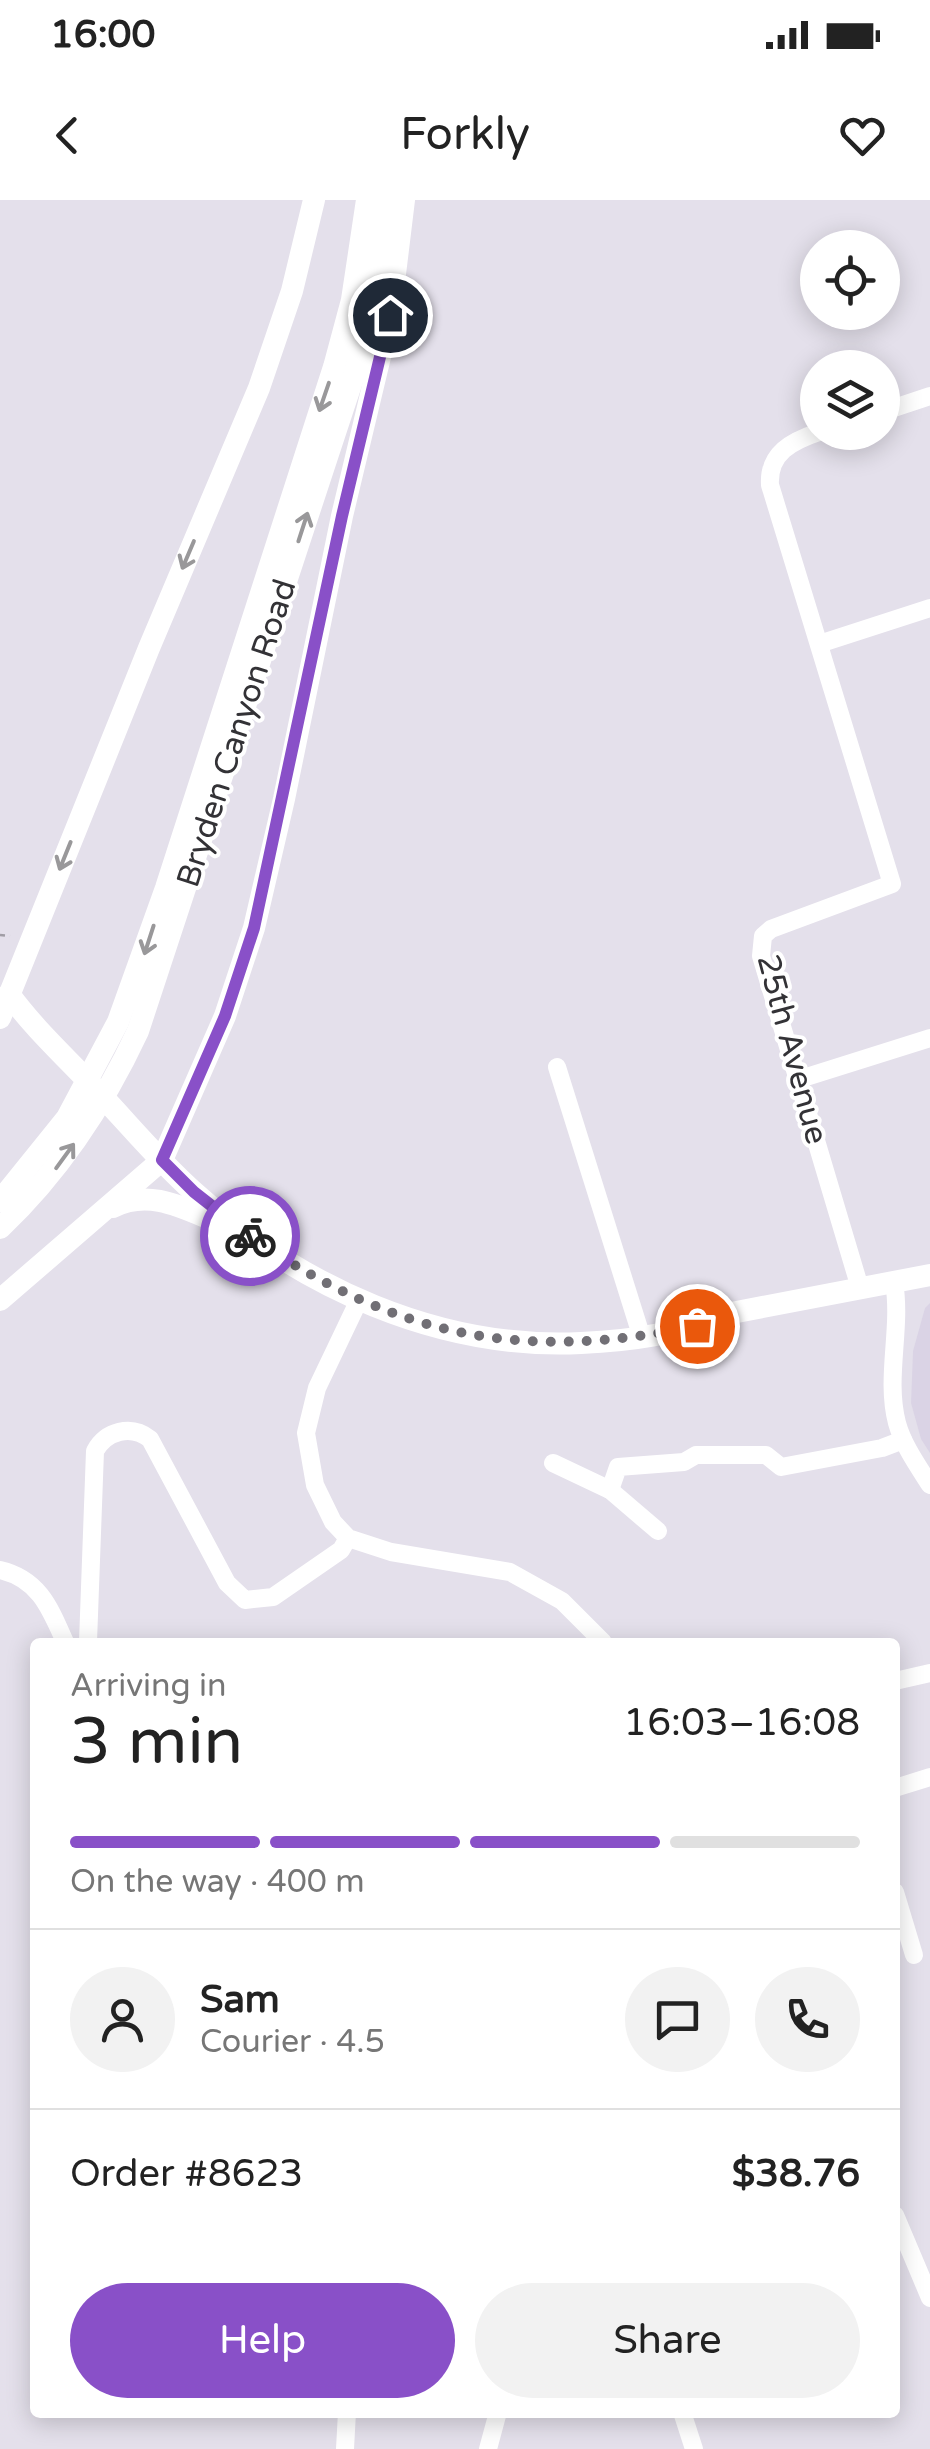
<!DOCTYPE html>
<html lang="en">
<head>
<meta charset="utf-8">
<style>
	:root { --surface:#fff; --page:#f2f2f2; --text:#222; --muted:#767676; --line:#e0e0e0; --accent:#8950c8 }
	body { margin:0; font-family:"Varela Round",sans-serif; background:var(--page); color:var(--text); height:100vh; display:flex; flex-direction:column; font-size:38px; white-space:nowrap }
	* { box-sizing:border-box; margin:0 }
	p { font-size:32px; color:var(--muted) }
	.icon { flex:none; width:55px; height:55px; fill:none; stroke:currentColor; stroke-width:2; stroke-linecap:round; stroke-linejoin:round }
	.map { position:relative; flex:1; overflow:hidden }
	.side { position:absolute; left:30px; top:1438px; width:870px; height:780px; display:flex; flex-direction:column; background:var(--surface); border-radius:10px; box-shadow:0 5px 25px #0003 }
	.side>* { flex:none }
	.fabs { position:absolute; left:800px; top:30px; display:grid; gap:20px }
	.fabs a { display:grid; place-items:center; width:100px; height:100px; border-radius:50%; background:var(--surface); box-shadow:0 5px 25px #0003; font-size:50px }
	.pin { position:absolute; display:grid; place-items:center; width:85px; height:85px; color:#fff; margin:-42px; border:5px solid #fff; border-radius:50%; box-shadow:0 2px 10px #0007 }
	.courier { position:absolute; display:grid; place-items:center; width:100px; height:100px; margin:-50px; border:8px solid #8950c8; border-radius:50%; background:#fff; color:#222; box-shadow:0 2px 12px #0007 }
	.overview em { font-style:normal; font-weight:600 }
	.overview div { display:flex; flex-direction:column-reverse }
	.overview { display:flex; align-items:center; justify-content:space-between; height:170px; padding:0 40px }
	h1 { font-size:65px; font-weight:600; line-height:75px }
	.bar { display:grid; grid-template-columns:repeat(4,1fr); gap:15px 10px; align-content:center; height:120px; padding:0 40px }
	.bar i { height:12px; border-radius:8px; background:var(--line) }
	.bar .on { background:var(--accent) }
	.bar p { grid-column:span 4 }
	.line { display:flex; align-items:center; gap:25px; padding:0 40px; border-top:2px solid var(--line) }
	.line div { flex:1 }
	.round { display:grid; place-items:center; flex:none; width:105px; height:105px; border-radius:52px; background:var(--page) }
	.button { display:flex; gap:20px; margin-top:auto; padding:20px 40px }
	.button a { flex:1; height:115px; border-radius:60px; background:var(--accent); color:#fff; font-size:40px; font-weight:600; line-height:115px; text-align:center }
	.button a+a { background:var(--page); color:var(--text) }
	.status { display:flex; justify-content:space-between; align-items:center; height:70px; padding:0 50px; background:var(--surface); direction:ltr }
	.status svg { height:28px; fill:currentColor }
	header { display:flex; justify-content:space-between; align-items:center; height:130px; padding:0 40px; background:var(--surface); font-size:45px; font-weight:600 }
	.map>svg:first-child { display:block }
	.built { fill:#dad3e5 }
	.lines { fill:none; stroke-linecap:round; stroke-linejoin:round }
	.path { stroke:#a09da5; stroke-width:2.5; stroke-dasharray:5 5; stroke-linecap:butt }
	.minor { stroke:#fff; stroke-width:18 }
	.major { stroke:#fff; stroke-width:22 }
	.oneway { stroke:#99989a }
	.done { stroke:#716f75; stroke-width:10; stroke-dasharray:0 18 }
	.route { stroke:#8950c8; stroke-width:12 }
	.labels { text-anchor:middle; stroke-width:8; stroke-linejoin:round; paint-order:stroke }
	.street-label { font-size:32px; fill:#333236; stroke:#fff }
</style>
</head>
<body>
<div class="status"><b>16:00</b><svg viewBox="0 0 49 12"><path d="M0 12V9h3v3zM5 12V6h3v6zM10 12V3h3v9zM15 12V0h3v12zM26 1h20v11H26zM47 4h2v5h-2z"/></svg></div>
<header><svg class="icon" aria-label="back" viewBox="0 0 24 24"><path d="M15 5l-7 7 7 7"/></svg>Forkly<svg class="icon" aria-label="heart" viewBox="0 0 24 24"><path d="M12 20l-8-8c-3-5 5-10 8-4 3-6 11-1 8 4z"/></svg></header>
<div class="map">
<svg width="930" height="2249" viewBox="0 0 930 2249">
	<rect width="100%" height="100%" fill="#e4e0eb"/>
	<polygon class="built" points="930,1103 930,1253 921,1239 911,1203 913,1151 925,1108"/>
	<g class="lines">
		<polyline class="path" points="0,735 10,736"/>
		<g class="minor">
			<polyline points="882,212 930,196"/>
			<path d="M 819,232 C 792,241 768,253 770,285 L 892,684 L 771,729 L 763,736 L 761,756 L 860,1088"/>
			<polyline points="819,444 930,408"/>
			<polyline points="557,867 642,1138"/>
			<polyline points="800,879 930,838"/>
			<path d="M 894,1082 C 902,1129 885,1177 897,1223 C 903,1245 918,1266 930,1285"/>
			<polyline points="359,1100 317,1188 306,1233 315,1285 333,1322 348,1338 391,1352 510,1372 562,1401 603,1442"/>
			<polyline points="553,1263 610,1290 658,1331"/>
			<polyline points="610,1290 618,1267 684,1262 696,1255 766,1255 781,1267 882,1248 903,1240"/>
			<path d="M 0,1370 C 39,1379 50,1408 65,1442"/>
			<path d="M 88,1442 L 95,1251 C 106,1231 131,1224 150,1239 L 227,1383 L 245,1400 L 273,1397 L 341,1350 L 348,1338"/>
			<polyline points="895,1481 930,1473"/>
			<polyline points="895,1588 930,1577"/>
			<polyline points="895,1692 914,1755"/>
			<polyline points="895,2015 930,2098"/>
			<polyline points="682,2212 694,2249"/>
			<polyline points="345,2249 347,2212"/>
			<polyline points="488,2249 498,2212"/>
		</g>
		<g class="major">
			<path d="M 9,794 C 35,830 71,862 101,895 C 132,928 161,963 195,993 C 300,1087 439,1150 581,1143 C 628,1141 677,1135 721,1115 L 930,1075"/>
			<polyline points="0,818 149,448 259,188 292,91 314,0"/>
			<polyline points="0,1001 67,918 118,822 166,688 334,167 352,100 367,0"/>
			<path d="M 113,1007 C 150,988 185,1009 220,1023"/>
			<path d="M 0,1028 C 60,971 103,906 138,831 L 354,175 L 372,107 L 388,0"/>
			<polyline points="0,1100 162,960 225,816 254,728 284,599 342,316 390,115 404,0"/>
		</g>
	</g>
	<defs><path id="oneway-shaft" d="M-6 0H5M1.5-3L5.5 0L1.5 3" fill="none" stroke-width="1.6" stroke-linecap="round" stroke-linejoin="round" transform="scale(2.5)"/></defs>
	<g class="oneway">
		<use href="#oneway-shaft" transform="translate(324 197) rotate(109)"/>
		<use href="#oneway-shaft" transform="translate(303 327) rotate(-72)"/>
		<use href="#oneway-shaft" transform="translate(188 355) rotate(113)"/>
		<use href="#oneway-shaft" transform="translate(65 656) rotate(112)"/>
		<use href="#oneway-shaft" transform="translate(149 740) rotate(108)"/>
		<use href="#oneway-shaft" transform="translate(65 956) rotate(-54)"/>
	</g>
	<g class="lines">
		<path class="done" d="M 250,1036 C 397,1138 522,1162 697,1126"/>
		<polyline class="route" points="250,1036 194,992 162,960 225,816 254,728 342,316 390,115"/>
	</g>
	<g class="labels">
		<g class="street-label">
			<text transform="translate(236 533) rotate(-72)" y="11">Bryden Canyon Road</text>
			<text transform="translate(793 849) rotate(75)" y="11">25th Avenue</text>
		</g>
	</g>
</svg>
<div class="fabs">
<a><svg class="icon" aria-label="locate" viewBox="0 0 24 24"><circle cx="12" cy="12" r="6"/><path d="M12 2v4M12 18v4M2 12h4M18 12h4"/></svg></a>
<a><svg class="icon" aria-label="layers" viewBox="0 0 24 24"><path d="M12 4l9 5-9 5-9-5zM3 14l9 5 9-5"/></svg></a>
</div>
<div class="pin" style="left:697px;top:1126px;background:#ea580c"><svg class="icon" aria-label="bag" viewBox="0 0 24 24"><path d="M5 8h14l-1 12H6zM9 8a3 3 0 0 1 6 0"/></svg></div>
<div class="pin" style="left:390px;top:115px;background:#1f2937"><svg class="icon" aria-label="home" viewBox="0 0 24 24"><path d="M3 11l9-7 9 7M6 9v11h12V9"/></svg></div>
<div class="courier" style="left:250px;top:1036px"><svg class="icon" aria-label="bike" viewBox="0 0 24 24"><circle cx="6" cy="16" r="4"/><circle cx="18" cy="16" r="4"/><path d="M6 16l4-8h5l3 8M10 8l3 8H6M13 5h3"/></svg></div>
<section class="side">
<div class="overview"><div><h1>3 min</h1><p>Arriving in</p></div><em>16:03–16:08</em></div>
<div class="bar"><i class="on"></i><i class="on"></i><i class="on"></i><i></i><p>On the way · 400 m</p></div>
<div class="line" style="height:180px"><a class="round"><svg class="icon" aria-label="person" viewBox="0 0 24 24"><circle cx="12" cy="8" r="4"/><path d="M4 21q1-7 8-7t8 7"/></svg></a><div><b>Sam</b><p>Courier · 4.5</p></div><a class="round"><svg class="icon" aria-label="chat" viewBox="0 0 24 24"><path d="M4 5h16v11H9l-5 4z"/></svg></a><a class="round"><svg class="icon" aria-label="phone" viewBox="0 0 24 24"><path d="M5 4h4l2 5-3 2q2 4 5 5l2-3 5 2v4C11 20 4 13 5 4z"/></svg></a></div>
<div class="line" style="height:130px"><div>Order #8623</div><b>$38.76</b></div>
<div class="button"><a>Help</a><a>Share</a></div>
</section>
</div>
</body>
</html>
